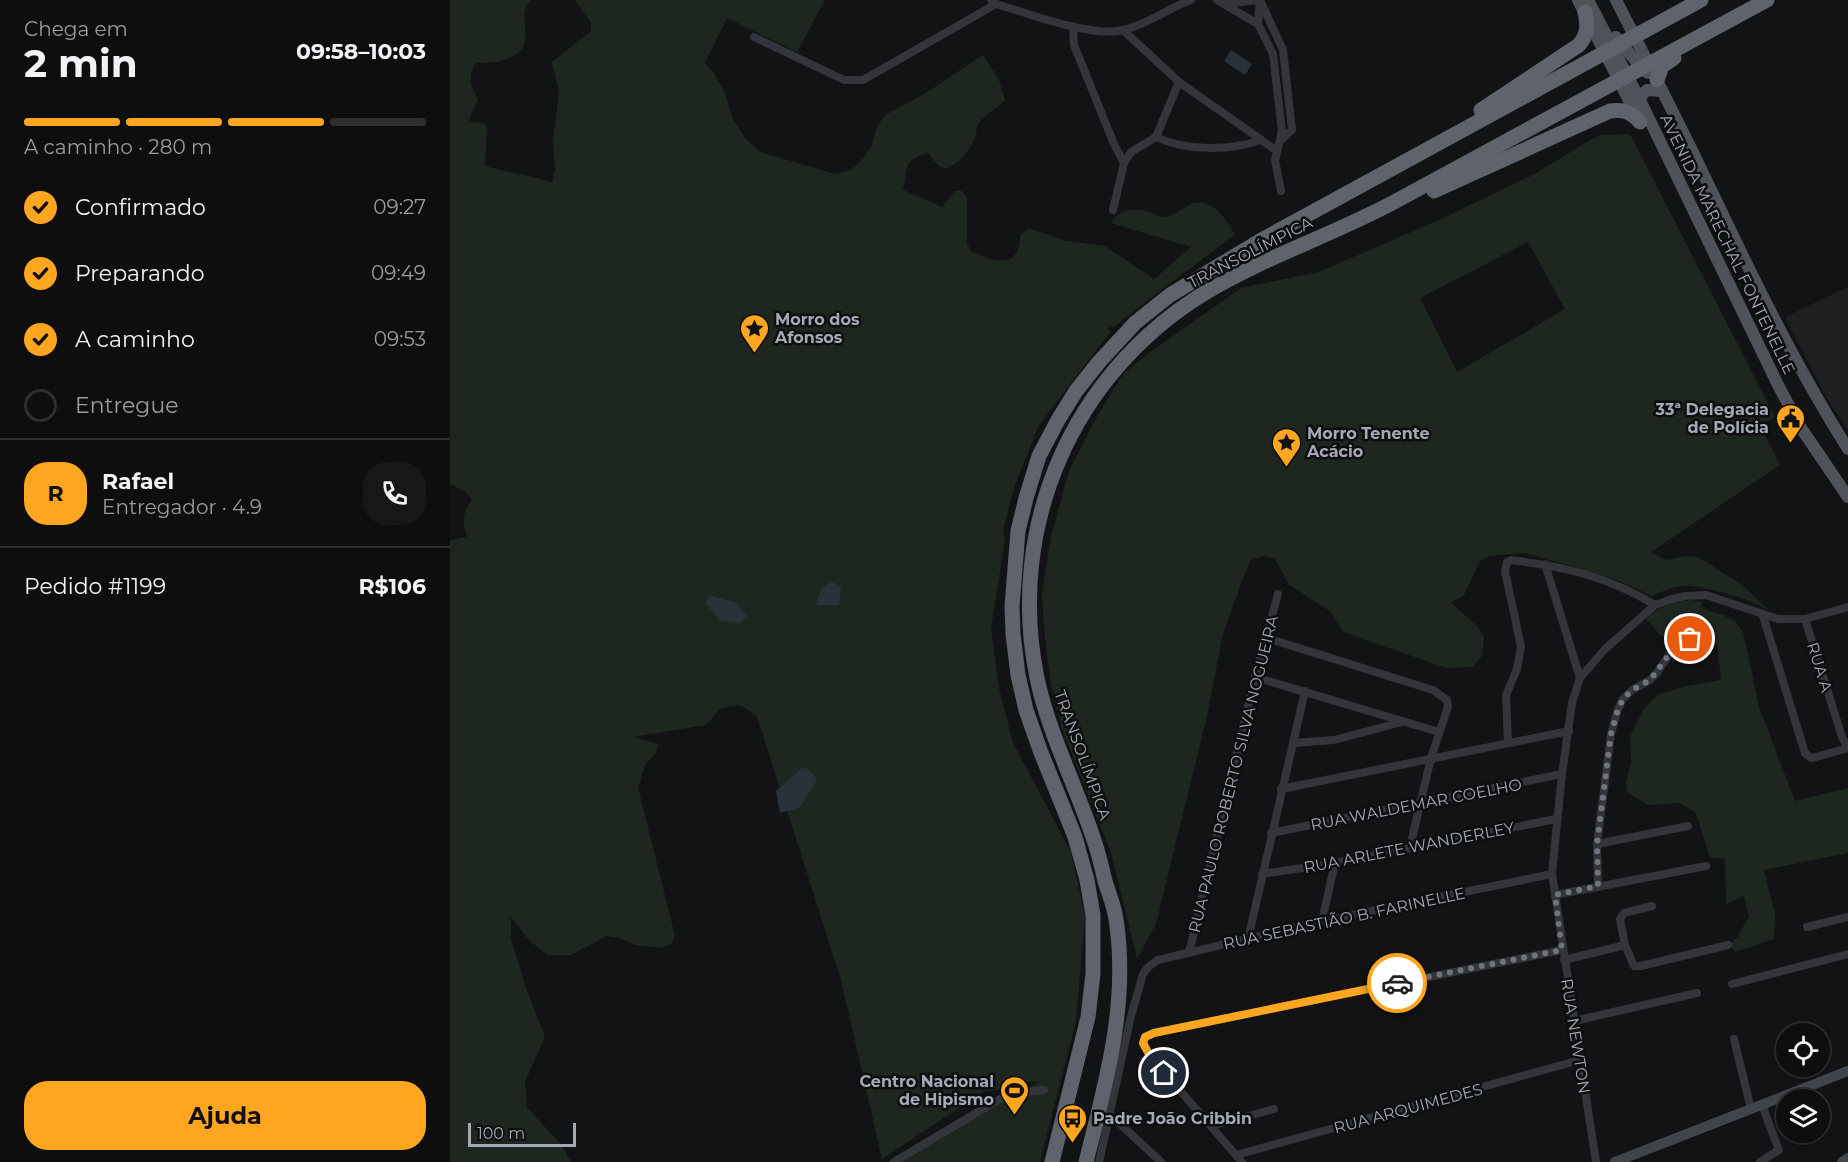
<!DOCTYPE html>
<html lang="pt">
<head>
<meta charset="utf-8">
<style>
	:root { --surface:#0e0e0f; --page:#171718; --text:#f1f3f6; --muted:#9b9c9e; --line:#2e2e2f; --accent:#ffa620 }
	body { margin:0; font-family:Montserrat,sans-serif; background:var(--page); color:var(--text); height:100vh; display:flex; flex-direction:column; font-size:22px; white-space:nowrap }
	* { box-sizing:border-box; margin:0 }
	p { font-size:20px; color:var(--muted) }
	.icon { flex:none; width:33px; height:33px; fill:none; stroke:currentColor; stroke-width:2; stroke-linecap:round; stroke-linejoin:round }
	.map { position:relative; flex:1; overflow:hidden }
	.panel { display:flex; flex-direction:column; background:var(--surface); width:450px }
	.panel>* { flex:none }
	.controls { position:absolute; left:1326px; top:1023px; display:grid; gap:12px }
	.controls a { display:grid; place-items:center; width:54px; height:54px; border-radius:50%; background:var(--surface); box-shadow:0 2px 4px #0004,0 0 0 2px var(--line); font-size:30px }
	.scale { position:absolute; left:18px; bottom:15px; width:108px; box-sizing:border-box; padding-left:6px; border:3px solid #a3aab6; border-top:0; font-size:16px; line-height:21px; white-space:nowrap; color:#a3aab6; -webkit-text-stroke:4px #0e0e0f; paint-order:stroke }
	.pin { position:absolute; display:grid; place-items:center; width:51px; height:51px; color:#fff; margin:-26px; border:3px solid #fff; border-radius:50%; box-shadow:0 2px 6px #0007 }
	.courier { position:absolute; display:grid; place-items:center; width:60px; height:60px; margin:-30px; border:4px solid #ffa620; border-radius:50%; background:#fff; color:#222; box-shadow:0 2px 8px #0007 }
	.head em { font-style:normal; font-weight:700 }
	.head div { display:flex; flex-direction:column-reverse }
	.head { display:flex; align-items:center; justify-content:space-between; height:102px; padding:0 24px }
	h1 { font-size:39px; font-weight:700; line-height:45px }
	.bar { display:grid; grid-template-columns:repeat(4,1fr); gap:9px 6px; align-content:center; height:72px; padding:0 24px }
	.bar i { height:8px; border-radius:4px; background:var(--line) }
	.bar .selected { background:var(--accent) }
	.bar p { grid-column:span 4 }
	.line { display:flex; align-items:center; gap:15px; padding:0 24px; border-top:2px solid var(--line) }
	.line div { flex:1 }
	.round { display:grid; place-items:center; flex:none; width:63px; height:63px; border-radius:24px; background:var(--page) }
	ol { padding:0 24px; list-style:none }
	li { display:flex; align-items:center; gap:18px; height:66px }
	li p { margin-inline-start:auto }
	li .icon { padding:6px; border-radius:50%; background:var(--accent); color:#111; stroke-width:4 }
	li:last-child { color:var(--muted) }
	li i { width:33px; height:33px; border:3px solid var(--line); border-radius:50% }
	.button { display:flex; gap:12px; margin-top:auto; padding:12px 24px }
	.button a { flex:1; height:69px; border-radius:24px; background:var(--accent); color:#111; font-size:24px; font-weight:700; line-height:69px; text-align:center }
	main { display:flex; flex:1; min-height:0 }
	.map>svg:first-child { display:block }
	.built { fill:#1e1f21 }
	.green { fill:#1e271f; fill-rule:evenodd }
	.water { fill:#283239 }
	.lines { fill:none; stroke-linecap:round; stroke-linejoin:round }
	.street { stroke:#33353a; stroke-width:8 }
	.secondary { stroke:#41444a; stroke-width:10 }
	.primary { stroke:#4f5259; stroke-width:12 }
	.highway { stroke:#5f636b; stroke-width:15 }
	.done { stroke:#70757d; stroke-width:6; stroke-dasharray:0 10.8 }
	.route { stroke:#ffa620; stroke-width:8 }
	.labels { text-anchor:middle; stroke-width:5; stroke-linejoin:round; paint-order:stroke }
	.street-label { font-size:16px; fill:#a3aab6; stroke:#0e0e0f }
	.poi-label { font-size:16px; font-weight:bold; fill:#a3aab6; stroke:#0e0e0f; text-anchor:start }
</style>
</head>
<body>
<main>
<section class="panel">
<div class="head"><div><h1>2 min</h1><p>Chega em</p></div><em>09:58–10:03</em></div>
<div class="bar"><i class="selected"></i><i class="selected"></i><i class="selected"></i><i></i><p>A caminho · 280 m</p></div>
<ol>
<li><svg class="icon" aria-label="check" viewBox="0 0 24 24"><path d="M5 12l5 5 9-10"/></svg>Confirmado<p>09:27</p></li>
<li><svg class="icon" aria-label="check" viewBox="0 0 24 24"><path d="M5 12l5 5 9-10"/></svg>Preparando<p>09:49</p></li>
<li><svg class="icon" aria-label="check" viewBox="0 0 24 24"><path d="M5 12l5 5 9-10"/></svg>A caminho<p>09:53</p></li>
<li><i></i>Entregue</li>
</ol>
<div class="line" style="height:108px"><b class="round" style="background:var(--accent);color:#111">R</b><div><b>Rafael</b><p>Entregador · 4.9</p></div><a class="round"><svg class="icon" aria-label="phone" viewBox="0 0 24 24"><path d="M5 4h4l2 5-3 2q2 4 5 5l2-3 5 2v4C11 20 4 13 5 4z"/></svg></a></div>
<div class="line" style="height:78px"><div>Pedido #1199</div><b>R$106</b></div>
<div class="button"><a>Ajuda</a></div>
</section>
<div class="map">
<svg width="1398" height="1162" viewBox="0 0 1398 1162">
	<rect width="100%" height="100%" fill="#121314"/>
	<polygon class="built" points="1398,287 1398,430 1377,399 1335,317"/>
	<g class="green">
		<path d="M 0,0 L 81,0 C 68,15 78,25 75,41 C 71,61 42,63 26,63 C 17,76 21,86 28,99 L 19,119 L 22,122 L 34,123 L 37,128 L 35,166 L 102,182 L 105,170 L 103,142 L 109,92 L 102,62 L 141,31 L 141,23 L 125,0 L 375,0 L 347,52 L 277,18 L 255,63 L 264,73 L 275,93 L 283,119 L 295,138 L 310,152 L 385,174 L 401,170 L 412,160 L 422,145 L 427,127 L 435,115 L 476,93 L 533,55 L 549,80 L 555,100 C 547,109 536,113 529,123 C 526,127 527,132 525,137 C 520,151 510,163 496,169 L 489,166 L 478,153 C 451,160 459,168 453,190 L 492,207 L 505,191 L 512,191 L 517,198 L 517,242 L 521,252 C 545,262 570,270 570,235 L 579,228 L 615,241 L 655,246 L 704,279 L 741,247 L 661,223 C 666,213 680,207 692,210 C 702,212 709,219 719,216 C 734,211 740,198 757,204 C 771,209 777,223 785,234 C 745,266 704,294 665,326 L 657,328 L 661,331 L 589,425 L 564,488 L 553,530 L 555,539 L 541,629 L 549,688 L 563,743 L 621,852 L 635,916 L 626,1021 L 590,1162 L 441,1162 L 589,1082 C 571,1079 547,1094 535,1091 L 432,1159 L 391,980 L 307,716 L 290,705 L 271,708 L 256,725 L 183,737 L 209,744 L 205,754 L 196,763 L 188,787 L 225,936 L 221,944 L 210,948 L 185,945 L 170,938 L 157,936 L 121,955 L 97,955 L 79,940 L 61,917 L 61,939 L 76,988 L 95,1036 L 75,1082 L 77,1107 L 113,1147 L 121,1162 L 0,1162 L 0,540 L 17,537 C 12,522 12,513 22,500 L 16,492 L 0,484 Z"/>
		<path d="M 1180,134 L 1325,417 L 1310,425 L 1330,465 L 1201,552 L 1216,560 L 1236,556 L 1248,557 L 1291,584 L 1321,612 C 1305,600 1254,585 1234,586 C 1222,587 1213,591 1202,596 L 1169,581 L 1125,567 L 1075,553 L 1039,556 L 1030,561 L 1014,595 L 1001,603 L 1027,626 L 1034,636 L 1032,656 L 1023,667 L 996,668 L 893,632 L 880,611 L 839,585 L 825,559 L 814,556 L 800,560 L 773,633 L 757,716 L 706,924 L 687,959 L 661,853 L 612,729 L 601,685 L 595,639 L 592,594 L 601,536 L 619,471 L 645,420 L 673,374 L 699,353 L 791,288 L 869,272 L 989,220 L 1085,174 L 1135,143 L 1151,135 ZM 1078,242 L 1115,309 L 1007,372 L 970,298 Z"/>
		<path d="M 1240,600 L 1252,602 L 1250,608 L 1271,614 L 1285,621 L 1293,632 L 1309,707 L 1345,801 L 1398,788 L 1398,853 L 1314,870 L 1325,914 L 1324,939 L 1285,952 L 1280,945 L 1288,936 L 1299,916 L 1294,896 L 1276,904 L 1275,858 L 1260,858 L 1246,813 L 1230,803 L 1197,805 L 1177,792 L 1176,782 L 1181,763 L 1180,736 L 1193,710 L 1207,695 L 1236,686 L 1271,680 L 1267,644 C 1248,626 1235,625 1212,637 L 1196,619 C 1209,606 1223,602 1240,600 Z"/>
	</g>
	<g class="water">
		<polygon points="781,50 802,64 795,75 774,61"/>
		<polygon points="381,582 391,586 389,605 366,605 371,588"/>
		<polygon points="261,596 285,602 297,616 289,623 269,620 255,602"/>
		<polygon points="353,767 363,773 367,781 349,808 330,813 326,791"/>
	</g>
	<g class="lines">
		<g class="street">
			<path d="M 541,0 L 546,4 C 578,13 641,38 673,30 C 697,25 718,8 741,0"/>
			<polyline points="767,0 808,24"/>
			<polyline points="810,0 808,24 823,54 832,131 825,160 831,191"/>
			<polyline points="810,0 833,50 842,130 831,140"/>
			<polyline points="776,4 808,0"/>
			<polyline points="623,26 624,45 664,144 674,163"/>
			<polyline points="673,30 729,82 827,151"/>
			<polyline points="304,37 394,80 413,80 546,4"/>
			<path d="M 706,137 C 736,151 780,151 811,140"/>
			<polyline points="663,210 674,163 681,152 706,137 729,82"/>
			<polyline points="1095,564 1130,678"/>
			<polyline points="1313,616 1355,753 1361,758 1366,757 1398,748"/>
			<polyline points="1355,619 1392,737 1398,748"/>
			<polyline points="817,638 983,690 997,700 998,707 981,758 960,847"/>
			<polyline points="805,677 989,732"/>
			<path d="M 1058,742 L 1056,695 L 1067,669 L 1071,647 L 1055,571 L 1057,562 L 1061,560 C 1115,567 1157,576 1205,605"/>
			<polyline points="843,743 884,740 952,722"/>
			<polyline points="831,789 1119,731"/>
			<polyline points="821,833 1112,774"/>
			<polyline points="1147,844 1238,826"/>
			<polyline points="812,874 885,863 1106,819"/>
			<polyline points="1148,886 1147,844 1161,734 1168,709 1173,699 1182,690 1200,680 1206,674 1221,652 1240,639"/>
			<polyline points="1105,895 1256,866"/>
			<polyline points="1202,906 1174,913 1170,919 1175,945 1184,966 1191,966 1278,945"/>
			<polyline points="872,921 885,863"/>
			<polyline points="1357,927 1398,917"/>
			<polyline points="798,939 855,691"/>
			<polyline points="739,953 805,677 828,594"/>
			<polyline points="1114,960 1175,945"/>
			<polyline points="1282,984 1398,954"/>
			<polyline points="1124,1021 1247,993"/>
			<polyline points="1284,1039 1301,1109"/>
			<polyline points="660,1120 670,1124 711,1162"/>
			<polyline points="761,1126 824,1109"/>
			<polyline points="786,1155 1130,1060"/>
			<polyline points="444,1162 548,1100 567,1093 594,1090"/>
			<polyline points="649,1162 681,1016 693,974 698,967 708,960 872,921 1102,874"/>
			<polyline points="792,1162 700,1056 693,1043 695,1037 703,1033 1112,950"/>
			<polyline points="1146,1162 1102,874 1112,774 1122,703 1130,678 1155,649 1205,605 1222,599 1235,596 1256,595 1328,619 1355,619 1398,607"/>
			<polyline points="1310,1162 1329,1150 1312,1105"/>
		</g>
		<g class="secondary">
			<polyline points="1165,1162 1398,1071"/>
			<polyline points="1392,1162 1398,1158"/>
		</g>
		<g class="primary">
			<polyline points="1128,0 1190,122"/>
			<polyline points="1138,0 1189,98 1328,385 1351,428 1398,497"/>
			<path d="M 1166,0 C 1194,55 1223,111 1250,167 C 1296,263 1341,359 1398,449"/>
			<polyline points="1166,37 1194,71 1198,73"/>
			<polyline points="1189,98 1197,90 1212,91"/>
		</g>
		<g class="highway">
			<polyline points="1207,80 1212,66 1224,58"/>
			<path d="M 1031,110 L 1129,45 C 1138,34 1138,25 1135,12"/>
			<path d="M 984,191 L 1160,111 C 1174,109 1181,112 1190,122"/>
			<polyline points="602,1162 638,1017 643,974 643,915 637,880 625,837 590,750 576,710 568,675 563,634 562,606 568,531 576,498 589,456 608,420 626,391 649,362 685,323 720,295 815,238 1251,0"/>
			<path d="M 636,1162 C 656,1082 679,1003 666,919 C 664,906 659,894 655,881 C 652,868 649,855 645,843 C 627,787 599,735 587,678 C 556,527 622,375 753,294 C 814,257 883,235 946,201 C 1070,135 1193,67 1317,0"/>
		</g>
	</g>
	<g class="lines">
		<polyline class="done" points="947,983 1112,950 1105,895 1148,886 1147,844 1161,734 1168,709 1173,699 1182,690 1200,680 1221,652 1240,639"/>
		<polyline class="route" points="714,1073 700,1056 693,1043 695,1037 704,1033 947,983"/>
	</g>
	<defs>
		<symbol id="sight-pin" viewBox="-11 -11 22 30"><path d="M0 17L-7.5 6A9.5 9.5 0 1 1 7.5 6Z" fill="#ffa620" stroke="#0e0e0f"/><path d="M0-6L1.8-2.2L6-1.7L2.9 1.2L3.7 5.4L0 3.3L-3.7 5.4L-2.9 1.2L-6-1.7L-1.8-2.2Z" fill="#111"/></symbol>
		<symbol id="civic-pin" viewBox="-11 -11 22 30"><path d="M0 17L-7.5 6A9.5 9.5 0 1 1 7.5 6Z" fill="#ffa620" stroke="#0e0e0f"/><path d="M-.6-6.5H3V-4.5H.6V-3L4-1V1h2V6H-6V1h2V-1L-.6-3ZM-1.2 2.5V6h2.4V2.5Z" fill="#111"/></symbol>
		<symbol id="stadium-pin" viewBox="-11 -11 22 30"><path d="M0 17L-7.5 6A9.5 9.5 0 1 1 7.5 6Z" fill="#ffa620" stroke="#0e0e0f"/><path d="M0-5a6.5 5 0 1 0 0 10a6.5 5 0 1 0 0-10ZM-3.5-1.8h7v3.6h-7Z" fill="#111"/></symbol>
		<symbol id="bus-pin" viewBox="-11 -11 22 30"><path d="M0 17L-7.5 6A9.5 9.5 0 1 1 7.5 6Z" fill="#ffa620" stroke="#0e0e0f"/><path d="M-5-6H5V4H4V6H2V4H-2V6H-4V4H-5ZM-3.5-4V0h7V-4ZM-3.5 1.2v1.5H-2V1.2ZM2 1.2v1.5H3.5V1.2Z" fill="#111"/></symbol>
	</defs>
	<g fill-rule="evenodd">
		<use href="#sight-pin" x="288" y="312" width="33" height="45"/>
		<use href="#civic-pin" x="1324" y="402" width="33" height="45"/>
		<use href="#sight-pin" x="820" y="426" width="33" height="45"/>
		<use href="#stadium-pin" x="548" y="1074" width="33" height="45"/>
		<use href="#bus-pin" x="606" y="1102" width="33" height="45"/>
	</g>
	<g class="labels">
		<g class="street-label">
			<text transform="translate(1278 244) rotate(64)" y="6">AVENIDA MARECHAL FONTENELLE</text>
			<text transform="translate(800 252) rotate(-27)" y="6">TRANSOLÍMPICA</text>
			<text transform="translate(1370 667) rotate(73)" y="6">RUA A</text>
			<text transform="translate(633 755) rotate(70)" y="6">TRANSOLÍMPICA</text>
			<text transform="translate(783 774) rotate(-76)" y="6">RUA PAULO ROBERTO SILVA NOGUEIRA</text>
			<text transform="translate(966 804) rotate(-11)" y="6">RUA WALDEMAR COELHO</text>
			<text transform="translate(959 847) rotate(-11)" y="6">RUA ARLETE WANDERLEY</text>
			<text transform="translate(894 918) rotate(-12)" y="6">RUA SEBASTIÃO B. FARINELLE</text>
			<text transform="translate(1126 1036) rotate(81)" y="6">RUA NEWTON</text>
			<text transform="translate(958 1108) rotate(-15)" y="6">RUA ARQUIMEDES</text>
		</g>
		<g class="poi-label">
			<text x="325" y="325">Morro dos<tspan x="325" dy="18">Afonsos</tspan></text>
			<text x="1319" y="415" text-anchor="end">33ª Delegacia<tspan x="1319" dy="18">de Polícia</tspan></text>
			<text x="857" y="439">Morro Tenente<tspan x="857" dy="18">Acácio</tspan></text>
			<text x="544" y="1087" text-anchor="end">Centro Nacional<tspan x="544" dy="18">de Hipismo</tspan></text>
			<text x="643" y="1124">Padre João Cribbin</text>
		</g>
	</g>
</svg>
<div class="controls">
<a><svg class="icon" aria-label="locate" viewBox="0 0 24 24"><circle cx="12" cy="12" r="6"/><path d="M12 2v4M12 18v4M2 12h4M18 12h4"/></svg></a>
<a><svg class="icon" aria-label="layers" viewBox="0 0 24 24"><path d="M12 4l9 5-9 5-9-5zM3 14l9 5 9-5"/></svg></a>
</div>
<div class="scale">100 m</div>
<div class="pin" style="left:1240px;top:639px;background:#ea580c"><svg class="icon" aria-label="bag" viewBox="0 0 24 24"><path d="M5 8h14l-1 12H6zM9 8a3 3 0 0 1 6 0"/></svg></div>
<div class="pin" style="left:714px;top:1073px;background:#1f2937"><svg class="icon" aria-label="home" viewBox="0 0 24 24"><path d="M3 11l9-7 9 7M6 9v11h12V9"/></svg></div>
<div class="courier" style="left:947px;top:983px"><svg class="icon" aria-label="car" viewBox="0 0 24 24"><path d="M5 17H2v-5l4-1 3-4h7l3 4 3 1v5h-3M9 17h6M6 11h13"/><circle cx="7" cy="17" r="2"/><circle cx="17" cy="17" r="2"/></svg></div>
</div>
</main>
</body>
</html>
